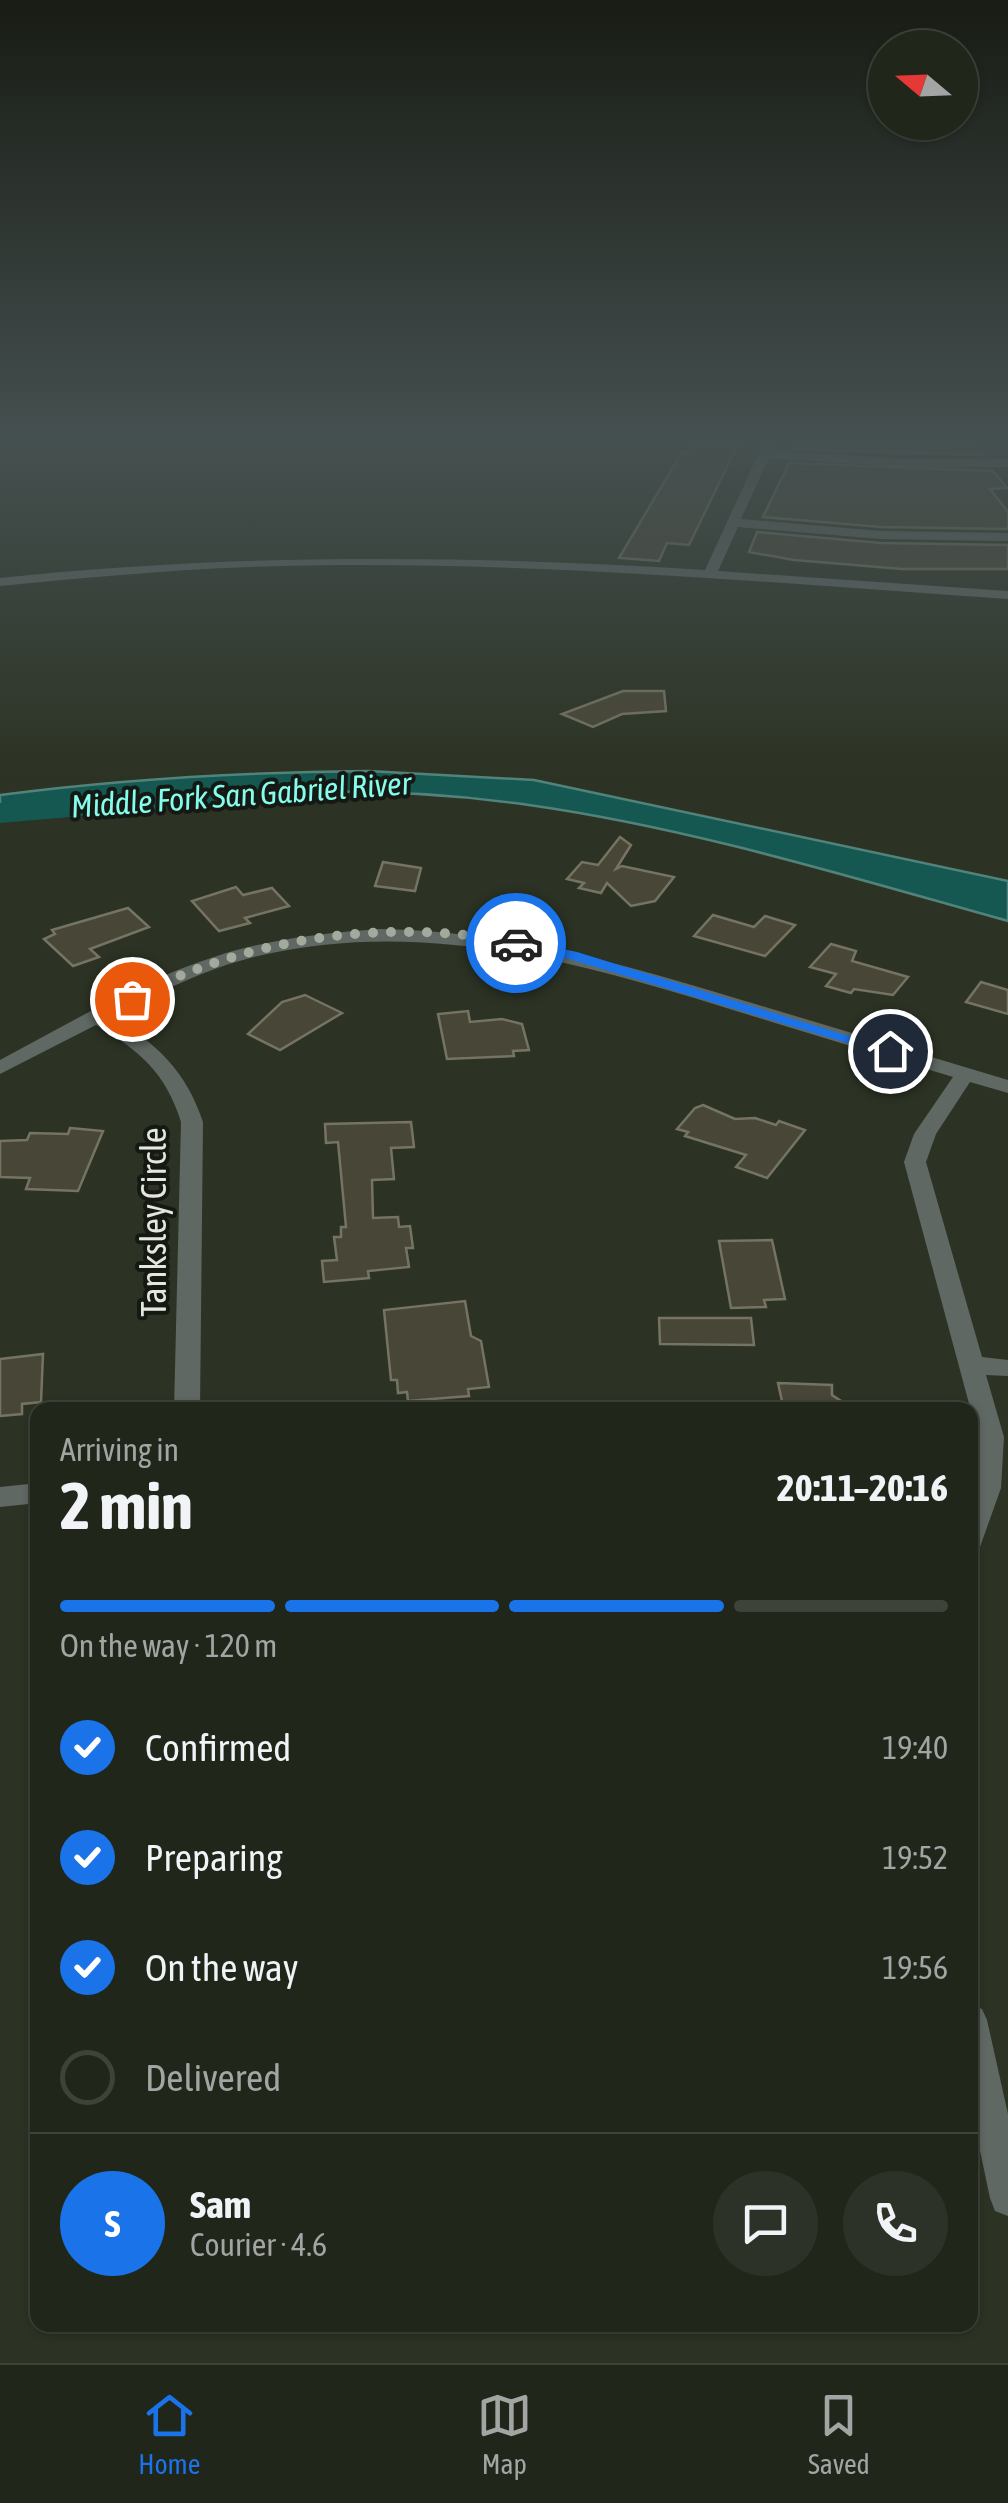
<!DOCTYPE html>
<html lang="en">
<head>
<meta charset="utf-8">
<style>
	:root { --surface:#21261b; --page:#2d3228; --text:#f1f3f6; --muted:#a2a5a3; --line:#3e433a; --accent:#1a73e8 }
	body { margin:0; font-family:"Asap Condensed",sans-serif; background:var(--page); color:var(--text); height:100vh; display:flex; flex-direction:column; font-size:38px; white-space:nowrap }
	* { box-sizing:border-box; margin:0 }
	p { font-size:32px; color:var(--muted) }
	.icon { flex:none; width:55px; height:55px; fill:none; stroke:currentColor; stroke-width:2; stroke-linecap:round; stroke-linejoin:round }
	.map { position:relative; flex:1; overflow:hidden }
	.sheet { position:absolute; left:30px; top:1402px; width:948px; height:930px; display:flex; flex-direction:column; background:var(--surface); border-radius:20px; box-shadow:0 2px 8px #0004,0 0 0 2px var(--line) }
	.sheet>* { flex:none }
	.needle { width:65px; rotate:289deg }
	.tools { position:absolute; left:868px; top:30px; display:grid; gap:20px }
	.tools a { display:grid; place-items:center; width:110px; height:110px; border-radius:50%; background:var(--surface); box-shadow:0 2px 8px #0004,0 0 0 2px var(--line); font-size:50px }
	.pin { position:absolute; display:grid; place-items:center; width:85px; height:85px; color:#fff; margin:-42px; border:5px solid #fff; border-radius:50%; box-shadow:0 2px 10px #0007 }
	.courier { position:absolute; display:grid; place-items:center; width:100px; height:100px; margin:-50px; border:8px solid #1a73e8; border-radius:50%; background:#fff; color:#222; box-shadow:0 2px 12px #0007 }
	.headline em { font-style:normal; font-weight:700 }
	.headline div { display:flex; flex-direction:column-reverse }
	.headline { display:flex; align-items:center; justify-content:space-between; height:170px; padding:0 30px }
	h1 { font-size:65px; font-weight:700; line-height:75px }
	.bar { display:grid; grid-template-columns:repeat(4,1fr); gap:15px 10px; align-content:center; height:120px; padding:0 30px }
	.bar i { height:12px; border-radius:8px; background:var(--line) }
	.bar .on { background:var(--accent) }
	.bar p { grid-column:span 4 }
	.line { display:flex; align-items:center; gap:25px; padding:0 30px; border-top:2px solid var(--line) }
	.line div { flex:1 }
	.round { display:grid; place-items:center; flex:none; width:105px; height:105px; border-radius:52px; background:var(--page) }
	ol { padding:0 30px; list-style:none }
	li { display:flex; align-items:center; gap:30px; height:110px }
	li p { margin-inline-start:auto }
	li .icon { padding:10px; border-radius:50%; background:var(--accent); color:#fff; stroke-width:4 }
	li:last-child { color:var(--muted) }
	li i { width:55px; height:55px; border:5px solid var(--line); border-radius:50% }
	.tab-bar { display:flex; justify-content:space-around; align-items:center; height:140px; border-top:2px solid var(--line); background:var(--surface); font-size:28px; color:var(--muted) }
	.tab-bar a { display:grid; justify-items:center; gap:5px }
	.tab-bar .on { color:var(--accent) }
	.map>svg:first-child { display:block }
	.water { fill:#145851; stroke:#52837b; stroke-width:2.5 }
	.lines { fill:none; stroke-linecap:round; stroke-linejoin:round }
	.river { fill:#145851; fill-rule:evenodd }
	.building { fill:#484636; stroke:#757362; stroke-width:2.5 }
	.street { fill:#606863; fill-rule:evenodd }
	.route { fill:#1a73e8 }
	.done { stroke:#a3a99d; stroke-width:10; stroke-dasharray:0 18 }
	.labels { text-anchor:middle; stroke-width:8; stroke-linejoin:round; paint-order:stroke }
	.far-water-label { font-size:32px; font-style:italic; fill:#84fded; stroke:#161913 }
	.street-label { font-size:35px; fill:#e3e8de; stroke:#161913 }
</style>
</head>
<body>
<div class="map">
<svg width="1008" height="2363" viewBox="0 0 1008 2363">
	<rect width="100%" height="100%" fill="#2c3324"/>
	<path class="water" d="M 368,771 L 534,780 L 1008,881 L 1008,921 C 850,877 691,828 529,805 C 353,780 175,792 0,819 L 0,795 C 123,779 244,772 368,771 Z"/>
	<g class="lines">
		<polygon class="river" points="312,778 324,781 329,788 324,795 0,823 0,803"/>
	</g>
	<g class="building">
		<polygon points="694,444 738,444 689,545 667,543 659,561 619,558 682,452 689,453"/>
		<polygon points="796,444 973,444 982,455 795,449"/>
		<polygon points="789,463 993,471 1007,488 990,489 1008,512 1008,529 881,527 763,517"/>
		<polygon points="757,532 881,543 1008,545 1008,569 902,569 794,560 749,552"/>
		<polygon points="623,691 664,691 666,711 622,714 593,727 562,714"/>
		<polygon points="620,837 631,845 616,869 622,866 674,877 655,901 631,906 607,883 601,893 579,888 584,883 567,879 582,862 598,865"/>
		<polygon points="383,862 421,868 415,891 375,886"/>
		<polygon points="236,887 243,895 272,888 289,906 245,918 250,923 219,931 192,901"/>
		<polygon points="128,908 149,927 90,949 99,957 73,966 44,939 55,934 52,930"/>
		<polygon points="713,915 754,927 765,916 795,925 765,956 694,936"/>
		<polygon points="831,944 856,951 852,961 908,977 893,995 854,989 851,993 826,986 836,974 810,967"/>
		<polygon points="981,982 1008,990 1008,1014 966,1002"/>
		<polygon points="305,995 342,1013 280,1050 248,1034 282,1002"/>
		<polygon points="468,1011 470,1022 502,1019 522,1024 529,1050 513,1051 514,1056 447,1059 438,1014"/>
		<polygon points="703,1105 735,1119 755,1118 776,1125 779,1121 805,1130 767,1178 736,1167 746,1155 685,1136 688,1132 677,1129 695,1108"/>
		<polygon points="411,1122 414,1147 391,1148 394,1179 372,1180 373,1218 398,1217 399,1227 410,1226 413,1248 406,1248 409,1267 368,1271 369,1278 324,1282 322,1261 337,1260 334,1237 341,1237 341,1227 346,1227 338,1142 326,1143 325,1124"/>
		<polygon points="70,1128 103,1131 78,1191 26,1189 30,1178 0,1177 0,1141 27,1140 30,1133 68,1134"/>
		<polygon points="772,1240 785,1299 764,1300 766,1307 731,1308 719,1241"/>
		<polygon points="465,1301 471,1336 481,1341 489,1387 468,1389 469,1396 408,1401 407,1392 398,1393 397,1380 391,1380 384,1310"/>
		<polygon points="659,1318 751,1318 754,1345 660,1344"/>
		<polygon points="43,1354 41,1402 22,1404 22,1414 0,1416 0,1359"/>
		<polygon points="778,1383 832,1385 832,1395 855,1410 784,1410"/>
	</g>
	<g class="lines">
		<g class="street">
			<path d="M 763,444 L 775,444 L 772,451 L 905,459 L 1008,459 L 1008,467 L 905,467 L 769,458 L 741,519 L 881,531 L 1008,533 L 1008,541 L 881,539 L 738,527 L 718,571 L 1008,591 L 1008,599 C 756,582 503,558 250,567 C 166,570 83,578 0,586 L 0,578 C 238,553 466,555 705,570 Z"/>
			<path d="M 380,929 C 507,931 624,964 745,1001 C 833,1027 920,1054 1008,1080 L 1008,1093 L 970,1082 L 936,1134 L 926,1162 L 982,1357 L 1008,1360 L 1008,1376 L 986,1375 L 1004,1437 L 1001,1488 L 980,1547 L 970,1550 L 970,1501 L 975,1488 L 978,1437 L 904,1162 L 914,1134 L 953,1077 C 875,1053 797,1030 720,1006 C 568,959 417,919 258,956 C 206,968 158,993 111,1017 C 157,1043 186,1071 203,1122 L 200,1410 L 174,1410 L 181,1122 C 166,1073 139,1050 96,1025 L 0,1074 L 0,1060 C 70,1023 139,981 214,957 C 268,939 324,933 380,929 Z"/>
			<polygon points="38,1483 38,1503 0,1507 0,1487"/>
			<polygon points="970,2004 982,2009 987,2020 1008,2114 1008,2216 995,2211 990,2198 970,2103"/>
		</g>
	</g>
	<linearGradient id="sky" x2="0" y2="1"><stop stop-color="#181c14"/><stop offset="0.57" stop-color="#455050"/><stop offset="1" stop-color="#455050" stop-opacity="0"/></linearGradient>
	<rect width="1008" height="775" fill="url(#sky)"/>
	<polygon class="route" points="516,939 577,952 897,1051 884,1054 569,959 511,946"/>
	<g class="lines">
		<path class="done" d="M 132,999 C 244,937 391,917 516,943"/>
	</g>
	<g class="labels">
		<g class="far-water-label">
			<text transform="translate(241 795) rotate(-4)" y="11">Middle Fork San Gabriel River</text>
		</g>
		<g class="street-label">
			<text transform="translate(154 1222) rotate(-90)" y="12">Tanksley Circle</text>
		</g>
	</g>
</svg>
<div class="tools">
<a><svg class="needle" viewBox="-14 -14 28 28"><path d="M0-13l5 13h-10z" fill="#e53935"/><path d="M0 13l5-13h-10z" fill="#a2a5a3"/></svg></a>
</div>
<div class="pin" style="left:132px;top:999px;background:#ea580c"><svg class="icon" aria-label="bag" viewBox="0 0 24 24"><path d="M5 8h14l-1 12H6zM9 8a3 3 0 0 1 6 0"/></svg></div>
<div class="pin" style="left:890px;top:1051px;background:#1f2937"><svg class="icon" aria-label="home" viewBox="0 0 24 24"><path d="M3 11l9-7 9 7M6 9v11h12V9"/></svg></div>
<div class="courier" style="left:516px;top:943px"><svg class="icon" aria-label="car" viewBox="0 0 24 24"><path d="M5 17H2v-5l4-1 3-4h7l3 4 3 1v5h-3M9 17h6M6 11h13"/><circle cx="7" cy="17" r="2"/><circle cx="17" cy="17" r="2"/></svg></div>
<section class="sheet">
<div class="headline"><div><h1>2 min</h1><p>Arriving in</p></div><em>20:11–20:16</em></div>
<div class="bar"><i class="on"></i><i class="on"></i><i class="on"></i><i></i><p>On the way · 120 m</p></div>
<ol>
<li><svg class="icon" aria-label="check" viewBox="0 0 24 24"><path d="M5 12l5 5 9-10"/></svg>Confirmed<p>19:40</p></li>
<li><svg class="icon" aria-label="check" viewBox="0 0 24 24"><path d="M5 12l5 5 9-10"/></svg>Preparing<p>19:52</p></li>
<li><svg class="icon" aria-label="check" viewBox="0 0 24 24"><path d="M5 12l5 5 9-10"/></svg>On the way<p>19:56</p></li>
<li><i></i>Delivered</li>
</ol>
<div class="line" style="height:180px"><b class="round" style="background:var(--accent);color:#fff">S</b><div><b>Sam</b><p>Courier · 4.6</p></div><a class="round"><svg class="icon" aria-label="chat" viewBox="0 0 24 24"><path d="M4 5h16v11H9l-5 4z"/></svg></a><a class="round"><svg class="icon" aria-label="phone" viewBox="0 0 24 24"><path d="M5 4h4l2 5-3 2q2 4 5 5l2-3 5 2v4C11 20 4 13 5 4z"/></svg></a></div>
</section>
</div>
<nav class="tab-bar">
<a class="on"><svg class="icon" aria-label="home" viewBox="0 0 24 24"><path d="M3 11l9-7 9 7M6 9v11h12V9"/></svg>Home</a>
<a><svg class="icon" aria-label="map" viewBox="0 0 24 24"><path d="M3 6l6-2 6 2 6-2v14l-6 2-6-2-6 2zM9 4v14M15 6v14"/></svg>Map</a>
<a><svg class="icon" aria-label="saved" viewBox="0 0 24 24"><path d="M7 4h10v16l-5-4-5 4z"/></svg>Saved</a>
</nav>
</body>
</html>
